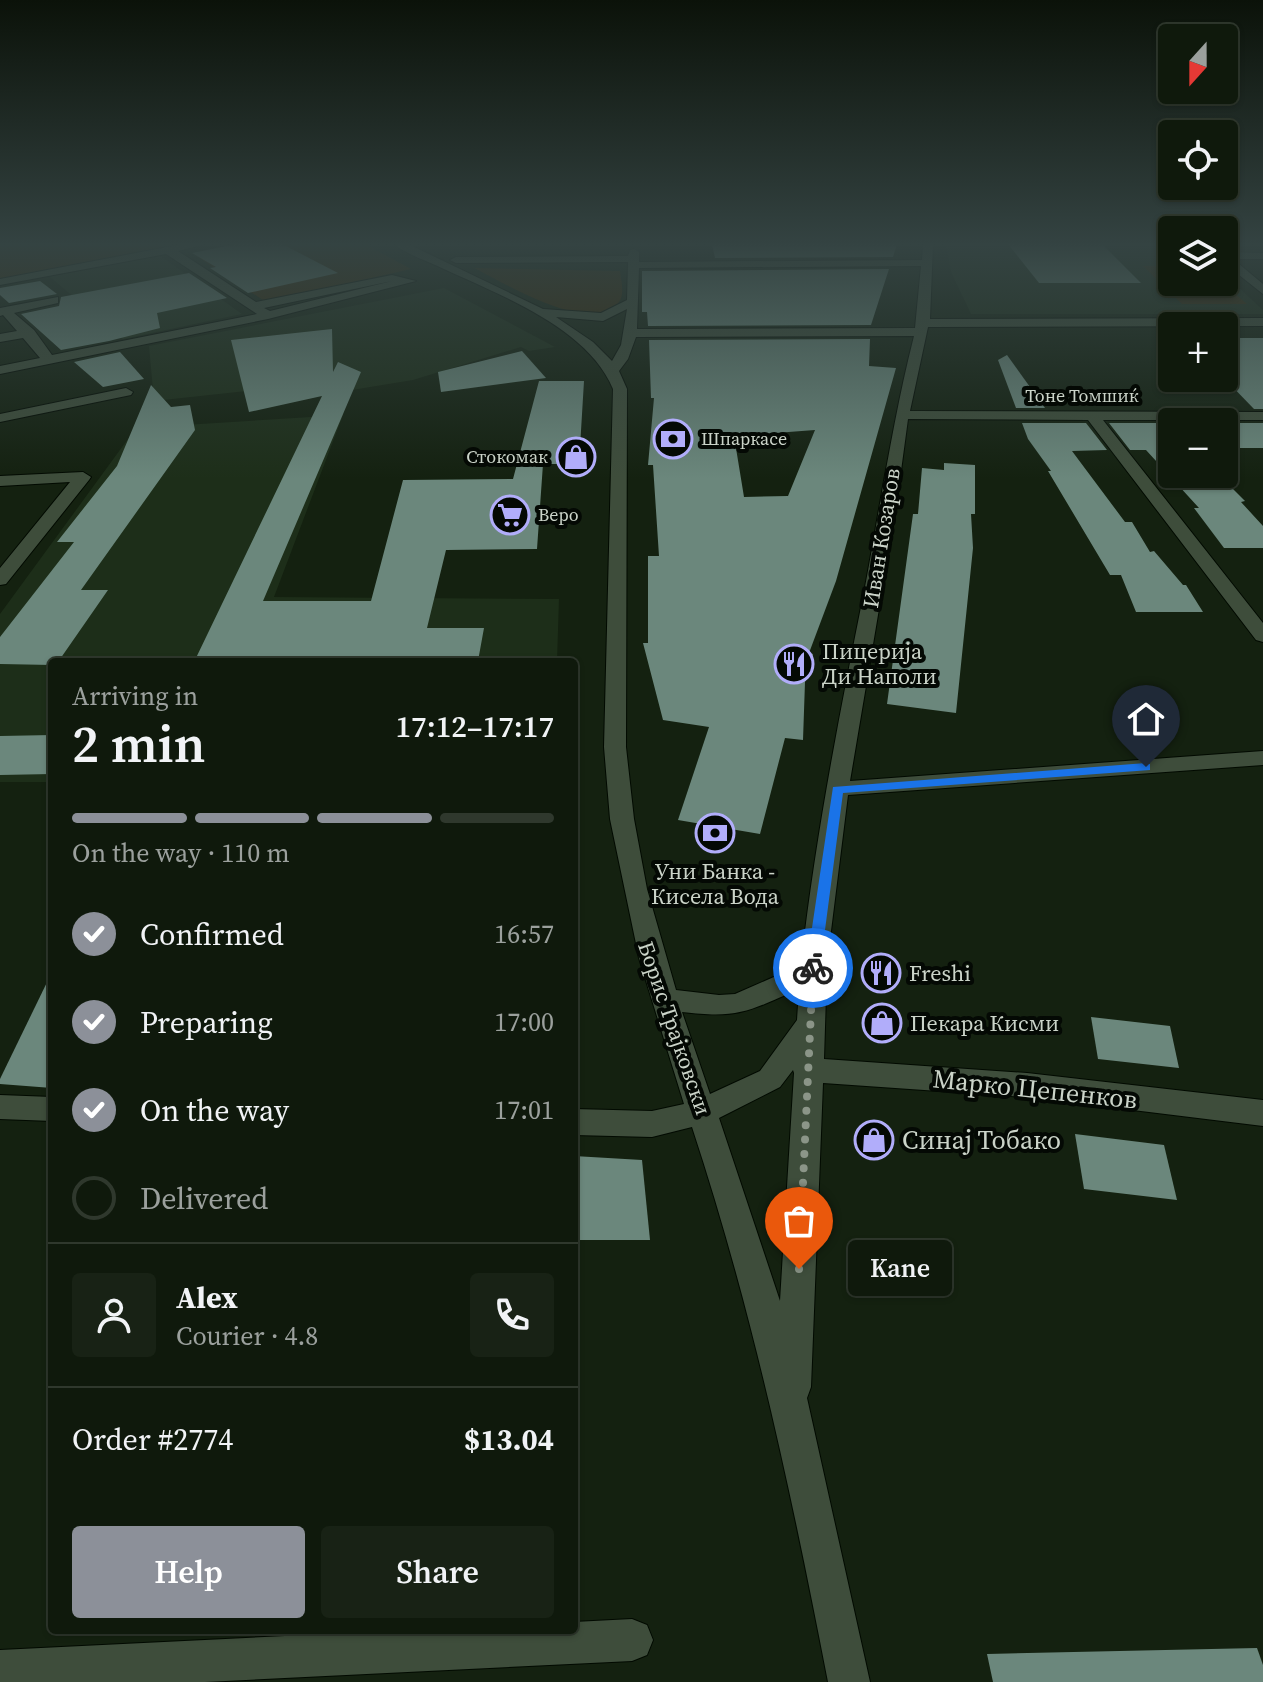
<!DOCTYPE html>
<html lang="en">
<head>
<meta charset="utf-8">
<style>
	:root { --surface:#0f190c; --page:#182215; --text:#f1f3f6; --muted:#9ba09d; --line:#2f382d; --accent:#8c9099 }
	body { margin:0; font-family:"Source Serif 4",serif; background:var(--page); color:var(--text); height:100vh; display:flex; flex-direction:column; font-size:30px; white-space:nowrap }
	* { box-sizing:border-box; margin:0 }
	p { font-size:26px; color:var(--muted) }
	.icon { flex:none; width:44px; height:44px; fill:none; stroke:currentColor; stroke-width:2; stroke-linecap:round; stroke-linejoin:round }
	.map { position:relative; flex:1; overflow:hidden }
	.sheet { position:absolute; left:48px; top:658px; width:530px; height:976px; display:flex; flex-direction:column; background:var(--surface); border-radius:8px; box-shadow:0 2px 6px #0004,0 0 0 2px var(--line) }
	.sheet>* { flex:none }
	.needle { width:52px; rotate:201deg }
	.buttons { position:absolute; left:1158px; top:24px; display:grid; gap:16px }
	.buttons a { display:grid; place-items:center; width:80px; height:80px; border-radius:8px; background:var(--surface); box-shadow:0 2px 6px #0004,0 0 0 2px var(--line); font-size:40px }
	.pin { position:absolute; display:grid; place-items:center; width:68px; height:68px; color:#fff; margin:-82px -34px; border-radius:50% 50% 50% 0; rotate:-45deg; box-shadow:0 0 8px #0007 }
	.pin .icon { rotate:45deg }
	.courier { position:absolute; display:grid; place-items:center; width:80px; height:80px; margin:-40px; border:6px solid #1a73e8; border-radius:50%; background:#fff; color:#222; box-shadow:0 2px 10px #0007 }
	.bubble { position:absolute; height:56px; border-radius:8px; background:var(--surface); box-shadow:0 2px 6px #0004,0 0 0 2px var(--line); font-size:26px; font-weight:600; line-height:56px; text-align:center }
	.head em { font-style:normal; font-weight:600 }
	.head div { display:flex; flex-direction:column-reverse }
	.head { display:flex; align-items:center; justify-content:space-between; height:136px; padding:0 24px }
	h1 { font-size:52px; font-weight:600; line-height:60px }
	.bar { display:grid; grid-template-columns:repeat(4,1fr); gap:12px 8px; align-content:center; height:96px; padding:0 24px }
	.bar i { height:10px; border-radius:6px; background:var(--line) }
	.bar .active { background:var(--accent) }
	.bar p { grid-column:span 4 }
	.line { display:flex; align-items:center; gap:20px; padding:0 24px; border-top:2px solid var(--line) }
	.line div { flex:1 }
	.round { display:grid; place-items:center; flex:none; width:84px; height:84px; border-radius:8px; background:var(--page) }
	ol { padding:0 24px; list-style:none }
	li { display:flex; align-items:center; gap:24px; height:88px }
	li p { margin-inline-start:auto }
	li .icon { padding:8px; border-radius:50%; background:var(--accent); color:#fff; stroke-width:4 }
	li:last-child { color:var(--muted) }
	li i { width:44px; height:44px; border:4px solid var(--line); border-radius:50% }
	.primary-button { display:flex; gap:16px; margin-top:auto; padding:16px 24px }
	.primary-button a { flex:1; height:92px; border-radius:8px; background:var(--accent); color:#fff; font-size:32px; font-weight:600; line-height:92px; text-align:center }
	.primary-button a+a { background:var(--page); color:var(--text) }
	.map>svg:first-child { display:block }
	.built { fill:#1d2e19 }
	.green { fill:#382706 }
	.building { fill:#6b877c; fill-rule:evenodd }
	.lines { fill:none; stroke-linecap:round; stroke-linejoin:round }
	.minor-casing { stroke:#020a01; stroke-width:2 }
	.minor { fill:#3e4d3b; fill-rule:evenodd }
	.route { fill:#1a73e8 }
	.done { stroke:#8b9588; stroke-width:8; stroke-dasharray:0 14.4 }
	.labels { text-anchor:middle; stroke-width:8; stroke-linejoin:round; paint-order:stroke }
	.far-street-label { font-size:18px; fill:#cbd4c9; stroke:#040904 }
	.far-poi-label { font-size:18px; fill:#cbd4c9; stroke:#040904; text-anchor:start }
	.street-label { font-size:22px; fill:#cbd4c9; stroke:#040904 }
	.poi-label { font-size:22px; fill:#cbd4c9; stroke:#040904; text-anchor:start }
	.near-street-label { font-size:26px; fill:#cbd4c9; stroke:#040904 }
	.near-poi-label { font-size:26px; fill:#cbd4c9; stroke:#040904; text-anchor:start }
</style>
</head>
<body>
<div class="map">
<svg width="1263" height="1682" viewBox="0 0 1263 1682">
	<rect width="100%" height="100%" fill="#142110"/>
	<g class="built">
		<polygon points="946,244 1172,244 1172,282 1224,282 1224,274 1263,310 1263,314 971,314 951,272"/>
		<polygon points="159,255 242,314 123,339 49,276"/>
		<polygon points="444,288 555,347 529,351 521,347 413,380 352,390 349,380 154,401 149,346"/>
		<polygon points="343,415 274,597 559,599 557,662 52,662 52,782 0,782 0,614 136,428"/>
	</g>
	<g class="green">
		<polygon points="0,244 167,244 174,248 0,281"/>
		<polygon points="236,244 365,244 411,269 266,302 192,253"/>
		<polygon points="1143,266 1172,266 1172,282 1221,282 1247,304 1182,304"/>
		<path d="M 474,268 L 620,271 C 621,280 625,294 619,302 C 593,338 503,282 474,268 Z"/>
	</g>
	<g class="building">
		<polygon points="237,244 282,244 338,273 248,293 210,268 216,267 192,253"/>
		<polygon points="712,244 897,244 893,257 715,258"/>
		<polygon points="1008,244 1102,244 1141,283 1039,283"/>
		<polygon points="889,269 871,325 648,326 647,312 642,312 642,271"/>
		<polygon points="189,273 227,298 157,313 160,328 109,341 61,350 21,314 59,306 61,297"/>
		<polygon points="40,281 57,294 9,303 0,295 0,288"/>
		<polygon points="332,329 333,372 338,362 361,372 263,601 371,601 403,480 513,479 539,381 584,381 579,464 543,464 537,549 446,550 427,628 484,628 478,661 195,660 322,396 249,412 231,340"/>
		<polygon points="1224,338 1263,338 1263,409 1254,409 1224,378"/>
		<path d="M 870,339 L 869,366 L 896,368 L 836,581 L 809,653 L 813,654 L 805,682 L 803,740 L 785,738 L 760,834 L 678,820 L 709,727 L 663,720 L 643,643 L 648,643 L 648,556 L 659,556 L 653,465 L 648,465 L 654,398 L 651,398 L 649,340 ZM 815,430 L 788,496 L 744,497 L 734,436 Z"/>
		<polygon points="522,351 546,378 441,392 438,372"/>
		<polygon points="120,352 144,379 103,387 74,362"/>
		<polygon points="1007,355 1045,408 1016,408 998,360"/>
		<polygon points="151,385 171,407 190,405 195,430 81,590 108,590 58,662 52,662 52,665 0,664 0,637 74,542 57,542 117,466"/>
		<polygon points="1022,423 1086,423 1107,450 1072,451 1125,522 1132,522 1150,552 1154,551 1183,585 1186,585 1203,612 1136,612 1121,575 1110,575 1048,471 1051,471 1028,439"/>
		<polygon points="1109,423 1172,423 1172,474 1218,474 1245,501 1241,502 1263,526 1263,548 1224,548 1194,508 1199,508 1146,450 1130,450"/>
		<rect x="1224" y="423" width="39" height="25"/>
		<polygon points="944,463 975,465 975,514 971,514 973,548 956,713 887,704 913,514 918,514 922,468 944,470"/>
		<polygon points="52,735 52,774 0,775 0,736"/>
		<polygon points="52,972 52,1088 0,1084 0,1079"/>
		<polygon points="1091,1017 1170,1026 1179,1068 1098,1059"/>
		<polygon points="1075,1134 1164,1145 1177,1200 1084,1189"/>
		<polygon points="574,1156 642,1160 650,1240 574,1240"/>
		<polygon points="1257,1648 1263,1665 1263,1682 993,1682 987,1654"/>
	</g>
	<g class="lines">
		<defs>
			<g id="minor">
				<path d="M 183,244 L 205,244 L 178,251 L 256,302 L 392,275 L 416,281 L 268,319 L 0,374 L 0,366 L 40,358 L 23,338 L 0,342 L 0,334 L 17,331 L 3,315 L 0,316 L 0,308 L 58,297 L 58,303 L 14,313 L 34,330 L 52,355 L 257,314 L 166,254 L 0,285 L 0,279 ZM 392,281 L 270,311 L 264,308 Z"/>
				<path d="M 394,244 L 408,244 L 543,309 L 601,313 L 627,300 L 628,262 L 456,263 L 450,260 L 456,257 L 628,256 L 630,250 L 634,249 L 639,252 L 639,262 L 922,260 L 923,244 L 933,244 L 930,319 L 1263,318 L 1263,326 L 928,327 L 910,411 L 1263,412 L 1263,420 L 1103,420 L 1263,623 L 1263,642 L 1256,640 L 1088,420 L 908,419 L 896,508 L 850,781 L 1263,751 L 1263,765 L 848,795 L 827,963 L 824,1059 L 1027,1073 L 1263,1100 L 1263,1126 L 1027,1097 L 823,1083 L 811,1387 L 807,1398 L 870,1682 L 828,1682 C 791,1491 753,1312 692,1127 L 652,1137 L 574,1135 L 574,1109 L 652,1111 L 684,1104 L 639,958 L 610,819 L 604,747 L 613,389 C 588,328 500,295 444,269 C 428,261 407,255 394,244 ZM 921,266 L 915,328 L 637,329 L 639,268 ZM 627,309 L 621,345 L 612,361 L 593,342 L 556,317 L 603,321 ZM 914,336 C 893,419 881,502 865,587 C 840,712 815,838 801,965 L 735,994 L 719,995 L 676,990 L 647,889 L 634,819 L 626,747 L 627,389 L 619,371 L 628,359 L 636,337 ZM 799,989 L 797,1020 L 760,1071 L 710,1094 L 682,1012 C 739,1019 749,1011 799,989 ZM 793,1070 L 794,1073 L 780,1301 L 719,1118 L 780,1087 Z"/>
				<polygon points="1224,252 1263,253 1263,259 1233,259 1263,284 1263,294 1224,263"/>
				<polygon points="126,388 133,392 131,395 0,422 0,414"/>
				<polygon points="83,472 91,477 89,480 6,584 0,585 0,568 70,482 0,486 0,476"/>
				<polygon points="0,1095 52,1097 52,1121 0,1119"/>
				<polygon points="632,1619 647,1625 653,1640 647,1655 632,1661 205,1682 0,1682 0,1650 409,1630 574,1630 574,1622"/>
			</g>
		</defs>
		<use href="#minor" class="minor-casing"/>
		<use href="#minor" class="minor"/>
	</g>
	<linearGradient id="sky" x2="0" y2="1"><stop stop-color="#0b1209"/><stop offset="0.51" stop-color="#344342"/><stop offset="1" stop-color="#344342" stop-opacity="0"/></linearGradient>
	<rect width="1263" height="479" fill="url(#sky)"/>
	<polygon class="route" points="1146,763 1150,764 1150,770 843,793 820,968 813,974 808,972 806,968 833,787"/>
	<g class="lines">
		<polyline class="done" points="799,1269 813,968"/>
	</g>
	<defs>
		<symbol id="bank-ring" viewBox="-11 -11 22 22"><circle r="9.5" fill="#040904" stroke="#b1adfa" stroke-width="1.5"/><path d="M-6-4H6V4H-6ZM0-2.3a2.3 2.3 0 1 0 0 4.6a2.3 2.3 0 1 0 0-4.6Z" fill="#b1adfa"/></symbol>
		<symbol id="shop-ring" viewBox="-11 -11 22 22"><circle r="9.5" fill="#040904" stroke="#b1adfa" stroke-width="1.5"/><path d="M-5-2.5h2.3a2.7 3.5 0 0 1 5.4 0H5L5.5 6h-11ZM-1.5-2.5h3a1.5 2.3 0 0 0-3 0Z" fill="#b1adfa"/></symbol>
		<symbol id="supermarket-ring" viewBox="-11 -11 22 22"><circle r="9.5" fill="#040904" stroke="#b1adfa" stroke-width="1.5"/><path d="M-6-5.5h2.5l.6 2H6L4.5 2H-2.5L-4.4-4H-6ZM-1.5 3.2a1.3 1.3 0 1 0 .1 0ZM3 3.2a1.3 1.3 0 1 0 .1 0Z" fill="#b1adfa"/></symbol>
		<symbol id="restaurant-ring" viewBox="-11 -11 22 22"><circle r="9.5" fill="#040904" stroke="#b1adfa" stroke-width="1.5"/><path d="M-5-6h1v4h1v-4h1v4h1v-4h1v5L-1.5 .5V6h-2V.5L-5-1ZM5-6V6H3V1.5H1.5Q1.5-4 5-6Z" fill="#b1adfa"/></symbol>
	</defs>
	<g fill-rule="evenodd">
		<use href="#bank-ring" x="651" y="417" width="44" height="44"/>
		<use href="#shop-ring" x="554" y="435" width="44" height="44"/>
		<use href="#supermarket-ring" x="488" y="493" width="44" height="44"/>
		<use href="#restaurant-ring" x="772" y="642" width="44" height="44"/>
		<use href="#bank-ring" x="693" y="811" width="44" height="44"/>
		<use href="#restaurant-ring" x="859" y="951" width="44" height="44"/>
		<use href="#shop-ring" x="860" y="1001" width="44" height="44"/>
		<use href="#shop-ring" x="852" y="1118" width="44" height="44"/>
	</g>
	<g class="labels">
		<g class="far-street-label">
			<text x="1082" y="402">Тоне Томшиќ</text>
		</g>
		<g class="far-poi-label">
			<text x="701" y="445">Шпаркасе</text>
			<text x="548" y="463" text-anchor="end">Стокомак</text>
			<text x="538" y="521">Веро</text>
		</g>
		<g class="street-label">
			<text transform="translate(881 538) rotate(-81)" y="8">Иван Козаров</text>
			<text transform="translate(675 1028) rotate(71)" y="8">Борис Трајковски</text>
		</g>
		<g class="poi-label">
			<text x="822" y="659">Пицерија<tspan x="822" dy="25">Ди Наполи</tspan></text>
			<text x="715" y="879" text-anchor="middle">Уни Банка -<tspan x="715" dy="25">Кисела Вода</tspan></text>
			<text x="909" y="981">Freshi</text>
			<text x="910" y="1031">Пекара Кисми</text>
		</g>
		<g class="near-street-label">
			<text transform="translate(1035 1089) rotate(6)" y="9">Марко Цепенков</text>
		</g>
		<g class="near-poi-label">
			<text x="902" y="1149">Синај Тобако</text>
		</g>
	</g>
</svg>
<div class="buttons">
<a><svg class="needle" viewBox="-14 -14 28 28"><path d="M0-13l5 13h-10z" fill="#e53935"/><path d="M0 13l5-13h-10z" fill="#9ba09d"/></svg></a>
<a><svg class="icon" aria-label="locate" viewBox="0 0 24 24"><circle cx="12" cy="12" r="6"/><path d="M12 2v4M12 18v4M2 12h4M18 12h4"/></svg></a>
<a><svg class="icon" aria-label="layers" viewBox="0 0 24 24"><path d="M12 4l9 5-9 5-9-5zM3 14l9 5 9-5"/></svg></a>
<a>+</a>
<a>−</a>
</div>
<div class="pin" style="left:799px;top:1269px;background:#ea580c"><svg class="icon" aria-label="bag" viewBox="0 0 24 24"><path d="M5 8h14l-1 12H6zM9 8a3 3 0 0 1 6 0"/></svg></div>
<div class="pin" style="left:1146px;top:767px;background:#1f2937"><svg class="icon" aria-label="home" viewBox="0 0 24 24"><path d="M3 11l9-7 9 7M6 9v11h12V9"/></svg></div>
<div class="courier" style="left:813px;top:968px"><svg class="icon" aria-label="bike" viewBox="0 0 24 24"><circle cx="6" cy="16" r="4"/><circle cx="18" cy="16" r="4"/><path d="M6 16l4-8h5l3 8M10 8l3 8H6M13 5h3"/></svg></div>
<div class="bubble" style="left:848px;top:1240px;width:104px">Kane</div>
<section class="sheet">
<div class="head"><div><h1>2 min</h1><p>Arriving in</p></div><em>17:12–17:17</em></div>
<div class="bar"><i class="active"></i><i class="active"></i><i class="active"></i><i></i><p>On the way · 110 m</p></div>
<ol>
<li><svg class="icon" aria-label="check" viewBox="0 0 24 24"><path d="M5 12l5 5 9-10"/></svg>Confirmed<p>16:57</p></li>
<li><svg class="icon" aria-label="check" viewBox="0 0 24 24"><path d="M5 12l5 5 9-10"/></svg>Preparing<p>17:00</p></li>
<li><svg class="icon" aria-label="check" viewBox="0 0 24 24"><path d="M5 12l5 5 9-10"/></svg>On the way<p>17:01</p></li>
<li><i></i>Delivered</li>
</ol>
<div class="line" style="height:144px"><a class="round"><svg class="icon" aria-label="person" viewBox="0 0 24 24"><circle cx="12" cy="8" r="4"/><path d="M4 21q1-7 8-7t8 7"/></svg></a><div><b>Alex</b><p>Courier · 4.8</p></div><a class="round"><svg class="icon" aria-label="phone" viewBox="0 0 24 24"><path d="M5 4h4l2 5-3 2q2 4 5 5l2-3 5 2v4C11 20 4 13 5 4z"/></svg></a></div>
<div class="line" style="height:104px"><div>Order #2774</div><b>$13.04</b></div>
<div class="primary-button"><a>Help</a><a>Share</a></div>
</section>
</div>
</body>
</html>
